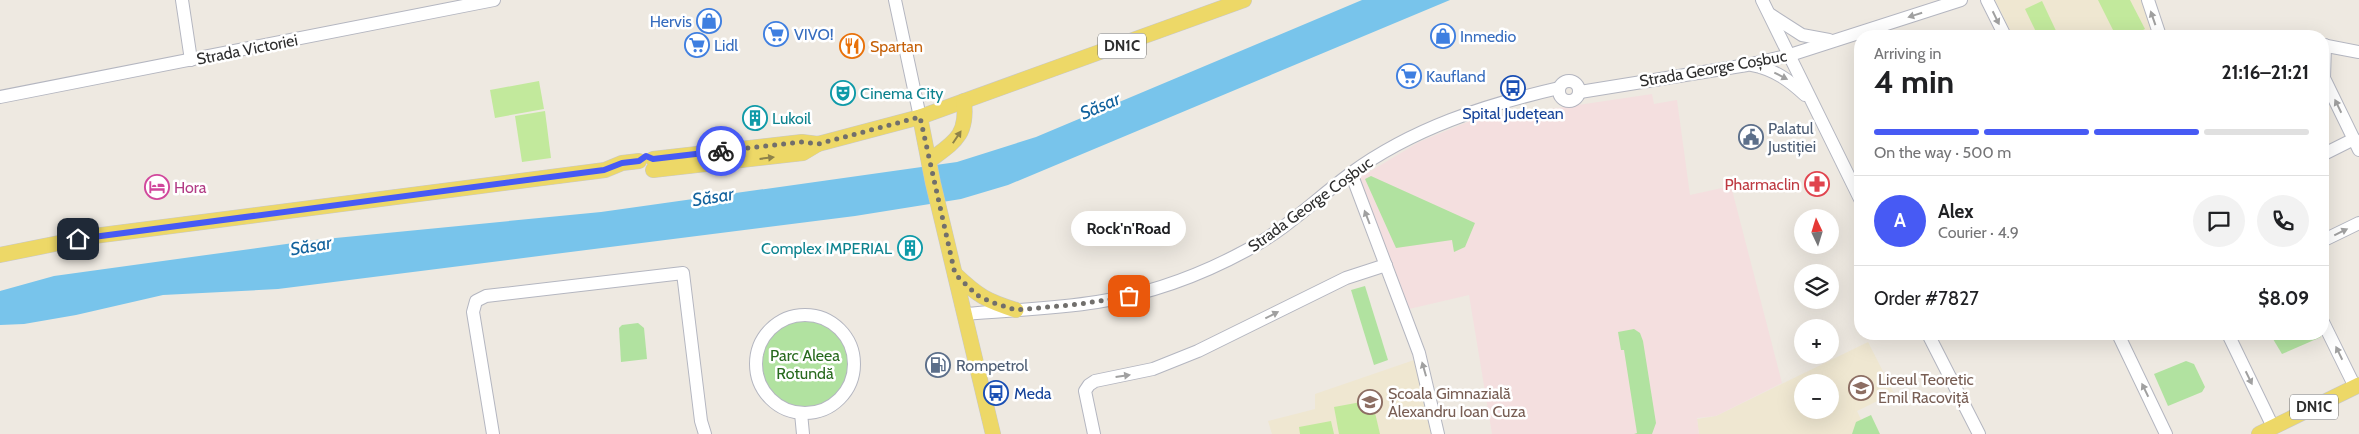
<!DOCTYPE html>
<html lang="en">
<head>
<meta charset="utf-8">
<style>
	:root { --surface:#fff; --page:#f2f2f2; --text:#202124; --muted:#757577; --line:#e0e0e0; --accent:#475af4 }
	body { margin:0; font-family:Cabin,sans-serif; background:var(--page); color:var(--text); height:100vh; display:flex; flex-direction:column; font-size:19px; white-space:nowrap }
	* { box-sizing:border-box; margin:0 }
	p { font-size:16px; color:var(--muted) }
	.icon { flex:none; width:28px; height:28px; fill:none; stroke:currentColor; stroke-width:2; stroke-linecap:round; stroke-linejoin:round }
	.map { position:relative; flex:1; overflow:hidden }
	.details { position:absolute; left:1854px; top:30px; width:475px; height:310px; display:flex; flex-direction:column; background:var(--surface); border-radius:20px; box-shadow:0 5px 20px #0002 }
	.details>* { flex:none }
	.needle { width:32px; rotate:356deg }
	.tools { position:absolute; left:1794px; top:209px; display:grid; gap:10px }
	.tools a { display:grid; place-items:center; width:45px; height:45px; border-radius:50%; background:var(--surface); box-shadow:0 5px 20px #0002; font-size:25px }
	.pin { position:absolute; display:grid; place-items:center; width:42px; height:42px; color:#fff; margin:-21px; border-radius:10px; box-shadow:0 2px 8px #0006 }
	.courier { position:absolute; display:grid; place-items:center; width:50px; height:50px; margin:-25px; border:4px solid #475af4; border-radius:50%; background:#fff; color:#222; box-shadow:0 1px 6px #0007 }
	.bubble { position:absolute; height:35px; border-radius:18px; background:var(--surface); box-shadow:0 5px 20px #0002; font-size:16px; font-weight:700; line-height:35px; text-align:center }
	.head em { font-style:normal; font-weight:700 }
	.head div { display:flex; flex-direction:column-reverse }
	.head { display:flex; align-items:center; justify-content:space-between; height:85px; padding:0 20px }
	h1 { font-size:32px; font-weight:700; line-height:38px }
	.bar { display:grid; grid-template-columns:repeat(4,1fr); gap:8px 5px; align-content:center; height:60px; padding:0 20px }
	.bar i { height:6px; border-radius:4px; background:var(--line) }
	.bar .current { background:var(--accent) }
	.bar p { grid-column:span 4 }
	.line { display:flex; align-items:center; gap:12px; padding:0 20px; border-top:1px solid var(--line) }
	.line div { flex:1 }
	.round { display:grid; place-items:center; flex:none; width:52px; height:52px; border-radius:26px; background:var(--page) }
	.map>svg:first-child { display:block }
	.education { fill:#efe7d1; fill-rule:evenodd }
	.medical { fill:#f4dfdf }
	.green { fill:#b1e2a0 }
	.pitch { fill:#c2e99c }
	.water { fill:#78c4eb }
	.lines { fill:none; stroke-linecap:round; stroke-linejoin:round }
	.minor-casing { stroke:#b4b6c0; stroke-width:14 }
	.major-casing { stroke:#c8c8c8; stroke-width:16 }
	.minor { stroke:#fff; stroke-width:12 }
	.major { stroke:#edd867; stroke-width:15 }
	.oneway { fill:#a0a0a0 }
	.oneway2 { fill:#8d824a }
	.done { stroke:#716f6c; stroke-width:5; stroke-dasharray:0 9 }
	.route { stroke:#475af4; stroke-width:6 }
	.labels { text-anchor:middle; stroke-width:5; stroke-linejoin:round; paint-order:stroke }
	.shield { fill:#fff; stroke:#6c6c6c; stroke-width:1 }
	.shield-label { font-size:15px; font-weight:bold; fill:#2d2d2d }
	.shop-label { font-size:16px; fill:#366cbe; stroke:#fff; text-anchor:start }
	.food-label { font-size:16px; fill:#c56008; stroke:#fff; text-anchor:start }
	.street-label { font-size:16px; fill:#2d2d2d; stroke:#fff }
	.culture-label { font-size:16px; fill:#0d838f; stroke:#fff; text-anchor:start }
	.transit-label { font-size:16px; fill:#164399; stroke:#fff }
	.service-label { font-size:16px; fill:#4e5e75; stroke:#fff; text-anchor:start }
	.health-label { font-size:16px; fill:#be3a42; stroke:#fff; text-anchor:end }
	.hotel-label { font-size:16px; fill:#b23c85; stroke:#fff; text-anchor:start }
	.park-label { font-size:16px; fill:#286a1e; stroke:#fff }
	.education-label { font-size:16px; fill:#785e54; stroke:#fff; text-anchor:start }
	.water-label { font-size:18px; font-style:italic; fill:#12629d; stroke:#fff }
</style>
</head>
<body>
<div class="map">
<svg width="2359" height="434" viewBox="0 0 2359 434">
	<rect width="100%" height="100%" fill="#eee9e1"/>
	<g class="education">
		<polygon points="1995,0 2142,0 2155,36 2013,36"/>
		<path d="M 1868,342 L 1894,393 L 1857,411 L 1868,434 L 1699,434 L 1697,419 L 1716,416 ZM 1802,382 L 1830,382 L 1830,410 L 1802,410 Z"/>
		<polygon points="1417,359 1432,434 1272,434 1268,421 1315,409 1315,394"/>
	</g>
	<polygon class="medical" points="1652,94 1654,104 1677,100 1690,195 1731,186 1782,383 1716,416 1697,418 1699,434 1492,434 1469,295 1409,309 1359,178 1419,142 1470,121"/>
	<g class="green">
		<polygon points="1371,176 1475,223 1465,247 1454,252 1452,240 1396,248 1365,179"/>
		<polygon points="1365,286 1388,360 1374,365 1351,290"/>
		<circle cx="805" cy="364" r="47"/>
		<polygon points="638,323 644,328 647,359 621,362 619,328 622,325"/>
		<polygon points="1634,329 1640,333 1643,341 1656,423 1652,434 1634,434 1637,433 1624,350 1621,350 1618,332"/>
		<polygon points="2270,334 2319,334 2321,337 2282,354"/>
		<polygon points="2186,361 2194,364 2205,387 2202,392 2168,406 2154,374"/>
		<polygon points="1871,415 1880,434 1852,434 1856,422"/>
	</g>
	<g class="pitch">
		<polygon points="2098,0 2130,0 2145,29 2131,36 2116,36"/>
		<polygon points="2042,1 2058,35 2038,36 2025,9"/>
		<polygon points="539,81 544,109 495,118 490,90"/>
		<polygon points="545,111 551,158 522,162 515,116"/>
		<polygon points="1372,400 1380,434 1339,434 1334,407"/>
		<polygon points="1331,421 1334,434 1300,434 1299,427"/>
	</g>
	<polygon class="water" points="1362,0 1450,0 1008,185 961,199 855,216 278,289 163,295 76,315 24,324 0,325 0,291 54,276 315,240 601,212 957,162 1036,137"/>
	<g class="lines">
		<defs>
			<g id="minor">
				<polyline points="182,0 191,60"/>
				<polyline points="895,0 920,117"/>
				<polyline points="1762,0 1860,199"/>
				<polyline points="1987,0 2005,36"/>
				<polyline points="2148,0 2160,36"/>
				<polyline points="1771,15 1802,35 1829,40"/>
				<polyline points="2322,45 2359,52"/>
				<polyline points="2325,45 2324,78 2359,150"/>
				<path d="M 1752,65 C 1774,69 1790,81 1805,95"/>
				<circle cx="1569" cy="91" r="10"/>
				<polyline points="1580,92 1747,65 1790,55 1961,0"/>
				<polyline points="0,97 494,0"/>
				<polyline points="2322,155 2354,139"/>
				<polyline points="1351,173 1419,353 1438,434"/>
				<polyline points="2322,241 2359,223"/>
				<path d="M 965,314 C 1009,310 1053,309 1097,302 C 1149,294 1201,275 1247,250 C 1285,230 1316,199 1350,174 C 1413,128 1485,105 1559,88"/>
				<circle cx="805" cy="364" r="49"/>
				<polyline points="2322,320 2355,387"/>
				<polyline points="1928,334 1979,434"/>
				<polyline points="2118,334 2166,434"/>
				<polyline points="2228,334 2273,427"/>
				<polyline points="801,413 803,434"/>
				<polyline points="493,434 473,312 476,301 486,296 683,273 701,421 705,434"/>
				<polyline points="1094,434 1085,391 1089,385 1095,381 1153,369 1198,351 1346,278 1386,265"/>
			</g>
			<g id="major">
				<polyline points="920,117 933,183 993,434"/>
				<polyline points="653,159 802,142 818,144 920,117 1244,0"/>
				<path d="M 929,161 C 954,142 968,136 964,101"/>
				<polyline points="653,170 803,153 818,144"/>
				<polyline points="0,255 94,236 605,170 622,163 639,161"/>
				<path d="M 955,274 C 978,296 987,301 1016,310"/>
				<polyline points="2259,434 2359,385"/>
			</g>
		</defs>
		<use href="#minor" class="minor-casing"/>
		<use href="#major" class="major-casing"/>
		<use href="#minor" class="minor"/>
		<use href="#major" class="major"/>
	</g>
	<defs><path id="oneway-solid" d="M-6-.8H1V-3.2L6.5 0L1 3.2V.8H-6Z" transform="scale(1.25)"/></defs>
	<g class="oneway">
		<use href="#oneway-solid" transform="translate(1915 15) rotate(163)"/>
		<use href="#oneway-solid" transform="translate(1996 18) rotate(64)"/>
		<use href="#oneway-solid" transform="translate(2153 18) rotate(-109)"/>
		<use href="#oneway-solid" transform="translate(1781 76) rotate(27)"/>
		<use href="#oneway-solid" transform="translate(2338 106) rotate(-116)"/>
		<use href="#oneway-solid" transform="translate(1367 217) rotate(-111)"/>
		<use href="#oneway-solid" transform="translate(2341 232) rotate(-26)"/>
		<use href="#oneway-solid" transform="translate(1272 315) rotate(-27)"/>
		<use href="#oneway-solid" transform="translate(2339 353) rotate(-116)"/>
		<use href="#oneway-solid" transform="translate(1424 369) rotate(-106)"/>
		<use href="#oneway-solid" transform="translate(1123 376) rotate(-8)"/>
		<use href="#oneway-solid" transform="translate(2249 378) rotate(64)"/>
		<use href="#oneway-solid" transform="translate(2145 390) rotate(-116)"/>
	</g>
	<g class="oneway2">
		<use href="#oneway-solid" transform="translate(957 137) rotate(-56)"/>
		<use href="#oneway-solid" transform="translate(767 158) rotate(-7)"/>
	</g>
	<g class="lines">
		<polyline class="done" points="721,151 802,142 818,144 920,117 955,274 977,295 991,302 1016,310 1081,304 1129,296"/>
		<polyline class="route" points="78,239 604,170 622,163 639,161 646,156 653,159 721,151"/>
	</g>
	<defs>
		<symbol id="shop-ring" viewBox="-11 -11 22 22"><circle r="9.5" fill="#fff" stroke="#3f7fe0" stroke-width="1.5"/><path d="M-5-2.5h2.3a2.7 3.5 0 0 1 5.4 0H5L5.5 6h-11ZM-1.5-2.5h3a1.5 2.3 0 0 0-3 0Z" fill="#3f7fe0"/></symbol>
		<symbol id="supermarket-ring" viewBox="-11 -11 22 22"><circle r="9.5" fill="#fff" stroke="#3f7fe0" stroke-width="1.5"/><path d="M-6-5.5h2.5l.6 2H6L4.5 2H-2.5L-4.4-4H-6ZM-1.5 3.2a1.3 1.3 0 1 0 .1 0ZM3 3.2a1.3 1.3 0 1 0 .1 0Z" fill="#3f7fe0"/></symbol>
		<symbol id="restaurant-ring" viewBox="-11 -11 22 22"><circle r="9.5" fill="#fff" stroke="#e8710a" stroke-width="1.5"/><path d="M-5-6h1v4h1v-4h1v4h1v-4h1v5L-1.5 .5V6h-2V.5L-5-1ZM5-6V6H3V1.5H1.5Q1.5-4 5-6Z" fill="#e8710a"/></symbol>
		<symbol id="bus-ring" viewBox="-11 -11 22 22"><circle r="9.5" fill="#fff" stroke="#1a4fb4" stroke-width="1.5"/><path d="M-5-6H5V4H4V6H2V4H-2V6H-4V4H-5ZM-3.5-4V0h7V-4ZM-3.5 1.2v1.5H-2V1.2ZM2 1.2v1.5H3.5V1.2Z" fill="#1a4fb4"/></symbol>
		<symbol id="theatre-ring" viewBox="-11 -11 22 22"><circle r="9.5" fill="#fff" stroke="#0f9aa8" stroke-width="1.5"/><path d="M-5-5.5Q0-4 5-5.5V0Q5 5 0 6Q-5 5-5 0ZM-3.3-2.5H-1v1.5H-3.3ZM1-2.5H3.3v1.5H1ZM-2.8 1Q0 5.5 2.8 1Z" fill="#0f9aa8"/></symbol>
		<symbol id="building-ring" viewBox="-11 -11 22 22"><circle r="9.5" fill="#fff" stroke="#0f9aa8" stroke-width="1.5"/><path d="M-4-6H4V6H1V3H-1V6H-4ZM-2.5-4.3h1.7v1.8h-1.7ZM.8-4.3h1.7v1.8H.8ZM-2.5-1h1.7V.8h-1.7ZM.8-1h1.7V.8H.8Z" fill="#0f9aa8"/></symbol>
		<symbol id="civic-ring" viewBox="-11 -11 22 22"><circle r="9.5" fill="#fff" stroke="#5c6f8a" stroke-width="1.5"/><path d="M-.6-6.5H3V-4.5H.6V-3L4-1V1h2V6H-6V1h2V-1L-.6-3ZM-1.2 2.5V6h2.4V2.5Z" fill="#5c6f8a"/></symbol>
		<symbol id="pharmacy-ring" viewBox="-11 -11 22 22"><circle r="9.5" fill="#fff" stroke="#e0444e" stroke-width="1.5"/><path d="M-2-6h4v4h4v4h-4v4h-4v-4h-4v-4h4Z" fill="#e0444e"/></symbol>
		<symbol id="hotel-ring" viewBox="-11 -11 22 22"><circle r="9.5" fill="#fff" stroke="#d1479c" stroke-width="1.5"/><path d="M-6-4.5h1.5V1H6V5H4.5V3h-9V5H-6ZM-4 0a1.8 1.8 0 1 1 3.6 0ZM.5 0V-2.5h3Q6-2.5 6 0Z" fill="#d1479c"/></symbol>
		<symbol id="fuel-ring" viewBox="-11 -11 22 22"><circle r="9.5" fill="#fff" stroke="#5c6f8a" stroke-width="1.5"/><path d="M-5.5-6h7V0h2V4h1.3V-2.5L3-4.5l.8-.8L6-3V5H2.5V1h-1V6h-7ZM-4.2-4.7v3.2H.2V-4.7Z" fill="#5c6f8a"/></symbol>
		<symbol id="school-ring" viewBox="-11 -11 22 22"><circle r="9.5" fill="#fff" stroke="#8d6e63" stroke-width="1.5"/><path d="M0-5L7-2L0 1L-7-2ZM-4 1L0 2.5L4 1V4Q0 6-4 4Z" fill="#8d6e63"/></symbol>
	</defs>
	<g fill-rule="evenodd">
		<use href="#shop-ring" x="695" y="7" width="28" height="28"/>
		<use href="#supermarket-ring" x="762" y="20" width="28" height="28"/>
		<use href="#shop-ring" x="1429" y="22" width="28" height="28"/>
		<use href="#supermarket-ring" x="683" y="31" width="28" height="28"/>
		<use href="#restaurant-ring" x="838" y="32" width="28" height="28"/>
		<use href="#supermarket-ring" x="1395" y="62" width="28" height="28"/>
		<use href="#bus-ring" x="1499" y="74" width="28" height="28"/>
		<use href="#theatre-ring" x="829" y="79" width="28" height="28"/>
		<use href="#building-ring" x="741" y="104" width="28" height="28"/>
		<use href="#civic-ring" x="1737" y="123" width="28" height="28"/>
		<use href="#pharmacy-ring" x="1803" y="170" width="28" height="28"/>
		<use href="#hotel-ring" x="143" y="173" width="28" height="28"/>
		<use href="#building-ring" x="896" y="234" width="28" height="28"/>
		<use href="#fuel-ring" x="924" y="351" width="28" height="28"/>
		<use href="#school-ring" x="1847" y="374" width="28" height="28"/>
		<use href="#bus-ring" x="982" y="379" width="28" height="28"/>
		<use href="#school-ring" x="1356" y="388" width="28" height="28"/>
	</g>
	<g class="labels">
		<g class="shield">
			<rect x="1098" y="33.5" width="48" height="25" rx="4"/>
			<rect x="2290" y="394.5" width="48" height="25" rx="4"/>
		</g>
		<g class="shield-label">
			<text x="1122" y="51">DN1C</text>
			<text x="2314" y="412">DN1C</text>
		</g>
		<g class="shop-label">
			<text x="692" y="27" text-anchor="end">Hervis</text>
			<text x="794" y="40">VIVO!</text>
			<text x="1460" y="42">Inmedio</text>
			<text x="714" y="51">Lidl</text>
			<text x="1426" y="82">Kaufland</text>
		</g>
		<g class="food-label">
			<text x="870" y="52">Spartan</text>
		</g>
		<g class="street-label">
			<text transform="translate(247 49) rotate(-11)" y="6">Strada Victoriei</text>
			<text transform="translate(1713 68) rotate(-10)" y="6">Strada George Coșbuc</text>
			<text transform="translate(1310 204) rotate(-36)" y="6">Strada George Coșbuc</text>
		</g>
		<g class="culture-label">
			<text x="860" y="99">Cinema City</text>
			<text x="772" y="124">Lukoil</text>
			<text x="892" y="254" text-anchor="end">Complex IMPERIAL</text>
		</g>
		<g class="transit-label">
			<text x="1513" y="119">Spital Județean</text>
			<text x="1014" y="399" text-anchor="start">Meda</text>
		</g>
		<g class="service-label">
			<text x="1768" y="134">Palatul<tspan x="1768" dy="18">Justiției</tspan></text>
			<text x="956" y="371">Rompetrol</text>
		</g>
		<g class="health-label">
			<text x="1800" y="190">Pharmaclin</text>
		</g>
		<g class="hotel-label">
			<text x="174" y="193">Hora</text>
		</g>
		<g class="park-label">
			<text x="805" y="361">Parc Aleea<tspan x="805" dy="18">Rotundă</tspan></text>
		</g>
		<g class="education-label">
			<text x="1878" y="385">Liceul Teoretic<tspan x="1878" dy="18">Emil Racoviță</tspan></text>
			<text x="1388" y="399">Școala Gimnazială<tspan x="1388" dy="18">Alexandru Ioan Cuza</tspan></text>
		</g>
		<g class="water-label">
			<text transform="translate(1100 106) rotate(-23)" y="6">Săsar</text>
			<text transform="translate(713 197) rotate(-9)" y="6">Săsar</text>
			<text transform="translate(311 246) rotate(-10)" y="6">Săsar</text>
		</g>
	</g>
</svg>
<div class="tools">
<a><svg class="needle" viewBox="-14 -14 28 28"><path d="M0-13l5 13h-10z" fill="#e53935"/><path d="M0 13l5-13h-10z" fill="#757577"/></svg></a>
<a><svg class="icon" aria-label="layers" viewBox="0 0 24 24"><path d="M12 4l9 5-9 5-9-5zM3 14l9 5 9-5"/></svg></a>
<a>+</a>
<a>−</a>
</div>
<div class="pin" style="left:1129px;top:296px;background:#ea580c"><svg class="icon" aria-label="bag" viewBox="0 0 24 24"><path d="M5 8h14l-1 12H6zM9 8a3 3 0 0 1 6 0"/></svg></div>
<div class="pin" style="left:78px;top:239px;background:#1f2937"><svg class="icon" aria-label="home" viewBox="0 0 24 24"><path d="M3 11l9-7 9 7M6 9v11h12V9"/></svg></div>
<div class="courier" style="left:721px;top:151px"><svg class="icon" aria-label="bike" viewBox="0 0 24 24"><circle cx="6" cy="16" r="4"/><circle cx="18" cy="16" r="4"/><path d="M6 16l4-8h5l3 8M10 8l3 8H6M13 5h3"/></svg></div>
<div class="bubble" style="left:1071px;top:211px;width:115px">Rock'n'Road</div>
<section class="details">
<div class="head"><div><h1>4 min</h1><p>Arriving in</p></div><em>21:16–21:21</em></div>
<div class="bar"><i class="current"></i><i class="current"></i><i class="current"></i><i></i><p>On the way · 500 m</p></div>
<div class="line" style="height:90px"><b class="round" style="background:var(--accent);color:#fff">A</b><div><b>Alex</b><p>Courier · 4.9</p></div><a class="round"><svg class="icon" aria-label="chat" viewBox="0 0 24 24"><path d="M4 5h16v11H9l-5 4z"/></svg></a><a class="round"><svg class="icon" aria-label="phone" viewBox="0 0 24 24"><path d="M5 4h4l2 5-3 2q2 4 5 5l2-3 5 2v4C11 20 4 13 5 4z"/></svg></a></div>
<div class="line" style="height:65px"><div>Order #7827</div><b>$8.09</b></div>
</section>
</div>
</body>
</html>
